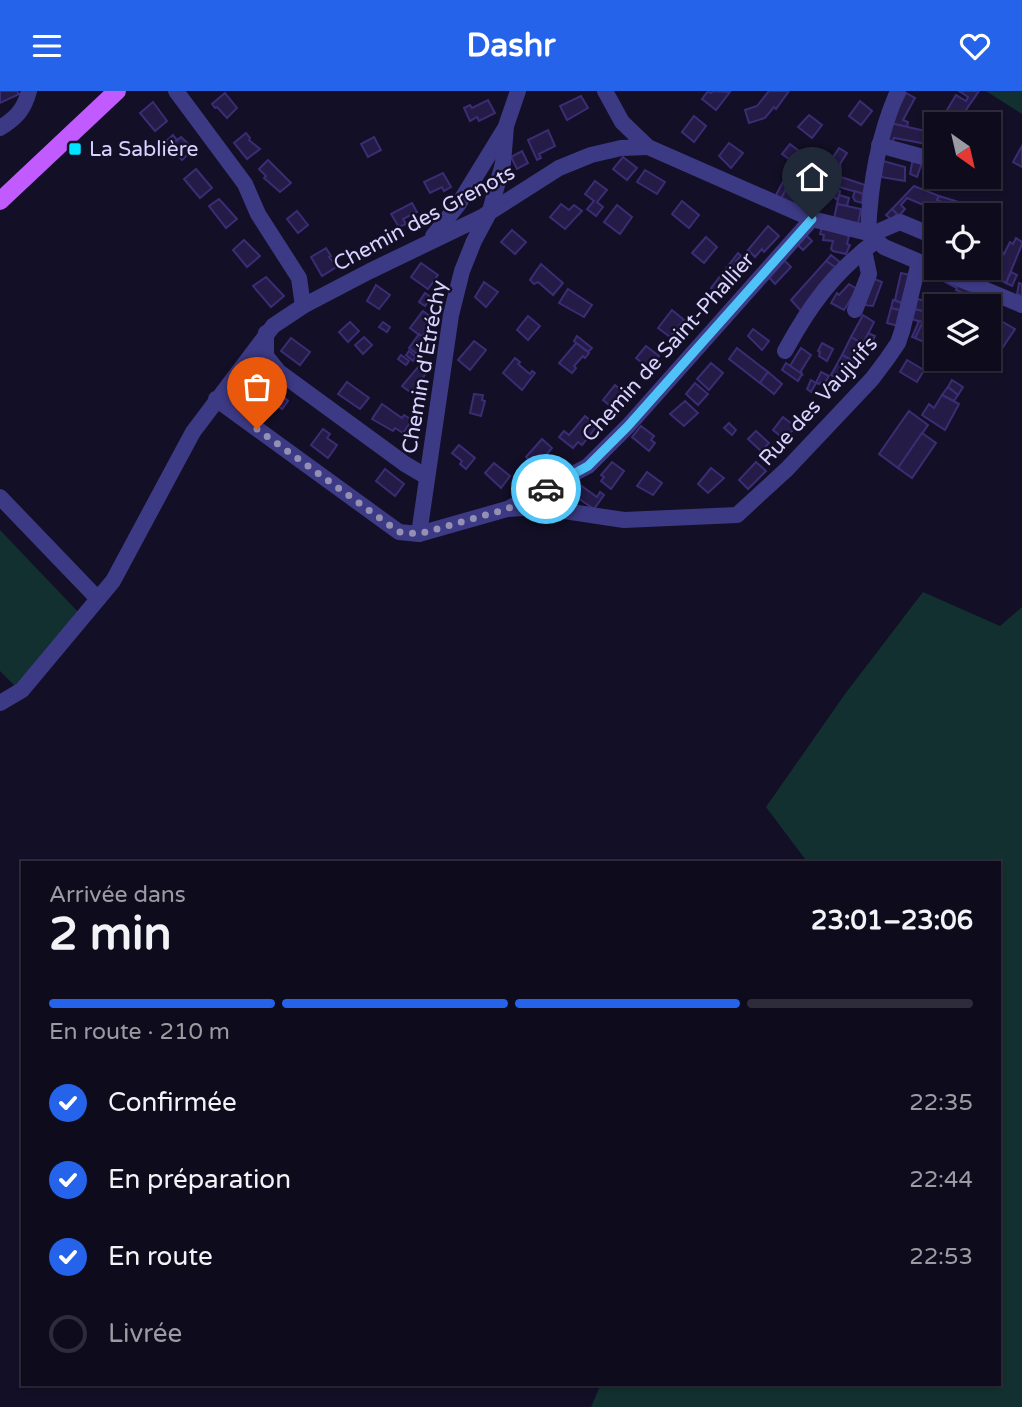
<!DOCTYPE html>
<html lang="fr">
<head>
<meta charset="utf-8">
<style>
	:root { --surface:#0e0b1c; --page:#171425; --text:#f1f3f6; --muted:#9b9ba3; --line:#2e2b3b; --accent:#2563eb }
	body { margin:0; font-family:"Varela Round",sans-serif; background:var(--page); color:var(--text); height:100vh; display:flex; flex-direction:column; font-size:26px; white-space:nowrap }
	* { box-sizing:border-box; margin:0 }
	p { font-size:23px; color:var(--muted) }
	.icon { flex:none; width:38px; height:38px; fill:none; stroke:currentColor; stroke-width:2; stroke-linecap:round; stroke-linejoin:round }
	.map { position:relative; flex:1; overflow:hidden }
	.panel { position:absolute; left:21px; top:770px; width:980px; height:525px; display:flex; flex-direction:column; background:var(--surface); border-radius:0px; box-shadow:0 2px 5px #0004,0 0 0 2px var(--line) }
	.panel>* { flex:none }
	.needle { width:46px; rotate:146deg }
	.controls { position:absolute; left:924px; top:21px; display:grid; gap:14px }
	.controls a { display:grid; place-items:center; width:77px; height:77px; border-radius:0px; background:var(--surface); box-shadow:0 2px 5px #0004,0 0 0 2px var(--line); font-size:35px }
	.pin { position:absolute; display:grid; place-items:center; width:60px; height:60px; color:#fff; margin:-72px -30px; border-radius:50% 50% 50% 0; rotate:-45deg; box-shadow:0 0 7px #0007 }
	.pin .icon { rotate:45deg }
	.courier { position:absolute; display:grid; place-items:center; width:70px; height:70px; margin:-35px; border:5px solid #4fc3f7; border-radius:50%; background:#fff; color:#222; box-shadow:0 2px 9px #0007 }
	.headline em { font-style:normal; font-weight:800 }
	.headline div { display:flex; flex-direction:column-reverse }
	.headline { display:flex; align-items:center; justify-content:space-between; height:119px; padding:0 28px }
	h1 { font-size:46px; font-weight:800; line-height:52px }
	.bar { display:grid; grid-template-columns:repeat(4,1fr); gap:10px 7px; align-content:center; height:84px; padding:0 28px }
	.bar i { height:9px; border-radius:5px; background:var(--line) }
	.bar .selected { background:var(--accent) }
	.bar p { grid-column:span 4 }
	ol { padding:0 28px; list-style:none }
	li { display:flex; align-items:center; gap:21px; height:77px }
	li p { margin-inline-start:auto }
	li .icon { padding:7px; border-radius:50%; background:var(--accent); color:#fff; stroke-width:4 }
	li:last-child { color:var(--muted) }
	li i { width:38px; height:38px; border:4px solid var(--line); border-radius:50% }
	header { display:flex; justify-content:space-between; align-items:center; height:91px; padding:0 28px; background:var(--accent); color:#fff; font-size:32px; font-weight:800 }
	.map>svg:first-child { display:block }
	.green { fill:#12302f }
	.building { fill:#241b47; stroke:#3b2d73; stroke-width:2 }
	.lines { fill:none; stroke-linecap:round; stroke-linejoin:round }
	.minor { stroke:#3d3a85; stroke-width:16 }
	.major { stroke:#c25bff; stroke-width:18 }
	.done { stroke:#948fb3; stroke-width:7; stroke-dasharray:0 12.6 }
	.route { stroke:#4fc3f7; stroke-width:9 }
	.poi-dot { fill:#00e5ff; stroke:#130f26; stroke-width:2.5 }
	.labels { text-anchor:middle; stroke-width:5; stroke-linejoin:round; paint-order:stroke }
	.poi-label { font-size:21px; fill:#d9d4ff; stroke:#130f26; text-anchor:start }
	.street-label { font-size:21px; fill:#d9d4ff; stroke:#130f26 }
</style>
</head>
<body>
<header><svg class="icon" aria-label="menu" viewBox="0 0 24 24"><path d="M4 6h16M4 12h16M4 18h16"/></svg>Dashr<svg class="icon" aria-label="heart" viewBox="0 0 24 24"><path d="M12 20l-8-8c-3-5 5-10 8-4 3-6 11-1 8 4z"/></svg></header>
<div class="map">
<svg width="1022" height="1316" viewBox="0 0 1022 1316">
	<rect width="100%" height="100%" fill="#130f26"/>
	<g class="green">
		<polygon points="987,0 1022,0 1022,23 986,0"/>
		<polygon points="0,439 81,524 55,555 15,595 0,580"/>
		<polygon points="923,501 1000,535 1022,516 1022,1316 591,1316 601,1293 999,1293 999,772 808,772 766,716 845,603"/>
	</g>
	<g class="building">
		<polygon points="0,0 17,0 19,3 0,12"/>
		<polygon points="708,0 711,2 713,0 730,1 716,19 702,8"/>
		<polygon points="769,0 789,0 776,18 774,16 765,27 749,32 745,19 757,15"/>
		<polygon points="959,0 979,0 957,32 944,24 956,4 966,10 968,6"/>
		<polygon points="225,2 237,17 227,27 217,16 215,17 212,13"/>
		<polygon points="906,2 915,7 903,29 908,31 907,36 890,32"/>
		<polygon points="581,5 588,17 567,29 560,15"/>
		<polygon points="488,9 495,22 479,30 477,26 470,30 464,17 470,14 472,17"/>
		<polygon points="860,10 872,20 861,34 849,25"/>
		<polygon points="153,11 167,30 155,40 140,22"/>
		<polygon points="809,24 822,34 812,47 798,36"/>
		<polygon points="694,25 706,35 694,51 682,41"/>
		<polygon points="890,32 930,41 927,53 894,47 892,54 885,52"/>
		<polygon points="927,34 936,36 934,41 925,39"/>
		<polygon points="548,39 555,55 539,63 541,67 537,69 528,49"/>
		<polygon points="930,41 936,42 936,51 928,49"/>
		<polygon points="246,42 250,47 249,49 260,58 247,68 234,52"/>
		<polygon points="173,44 177,49 169,56 165,51"/>
		<polygon points="181,46 194,58 182,69 170,55"/>
		<polygon points="374,46 381,59 368,66 361,53"/>
		<polygon points="729,52 743,62 731,77 719,65"/>
		<polygon points="790,53 807,66 799,75 782,63"/>
		<polygon points="1022,55 1022,76 1013,71"/>
		<polygon points="839,57 847,62 840,73 841,81 838,85 865,94 863,103 833,94 830,96 838,76 830,71"/>
		<polygon points="522,60 528,72 517,78 511,66"/>
		<polygon points="623,66 637,77 627,89 613,78"/>
		<polygon points="913,67 923,69 917,86 910,83"/>
		<polygon points="268,69 291,92 280,101 264,87 266,85 259,78"/>
		<polygon points="883,70 905,76 905,90 881,86"/>
		<polygon points="830,71 838,76 830,96 819,88"/>
		<polygon points="798,75 806,80 796,98 788,94"/>
		<polygon points="817,75 824,80 819,88 811,83"/>
		<polygon points="196,78 212,97 200,107 184,88"/>
		<polygon points="645,79 665,91 657,103 637,91"/>
		<polygon points="443,82 451,96 444,100 442,96 430,102 424,91"/>
		<polygon points="786,85 791,88 781,108 775,106"/>
		<polygon points="937,86 945,86 947,94 938,95"/>
		<polygon points="953,86 969,86 965,96 952,90"/>
		<polygon points="595,90 607,99 597,111 603,116 596,125 587,118 594,110 585,103"/>
		<polygon points="825,93 840,100 838,109 822,98"/>
		<polygon points="788,94 802,101 795,115 781,108"/>
		<polygon points="914,95 939,105 933,118 931,118 930,121 925,119 926,115 907,107 901,114 905,118 899,125 892,118"/>
		<polygon points="855,100 863,103 862,112 855,110 853,106"/>
		<polygon points="839,104 849,107 847,115 837,113"/>
		<polygon points="939,105 959,111 956,117 937,109"/>
		<polygon points="219,108 237,128 226,137 209,115"/>
		<polygon points="682,110 699,124 689,137 672,123"/>
		<polygon points="412,112 417,121 403,128 406,133 399,136 391,123"/>
		<polygon points="944,112 951,115 948,123 951,124 936,124 936,131 932,129 938,116 942,118"/>
		<polygon points="561,113 569,119 574,114 582,120 565,138 550,126"/>
		<polygon points="837,113 861,118 858,133 834,128"/>
		<polygon points="617,114 632,126 620,143 604,131"/>
		<polygon points="892,118 897,123 892,129 886,124"/>
		<polygon points="297,120 308,134 298,142 287,128"/>
		<polygon points="768,135 779,145 764,161 762,158 755,166 748,159"/>
		<polygon points="822,136 849,145 847,153 850,154 846,163 833,160 831,158 833,150 823,149 824,144 820,143"/>
		<polygon points="512,139 526,151 515,163 501,151"/>
		<polygon points="806,144 812,150 803,159 796,152"/>
		<polygon points="706,146 717,156 704,172 692,162"/>
		<polygon points="1016,147 1022,151 1022,153 1006,192 993,185 1003,162 1004,163 1010,151 1013,153"/>
		<polygon points="244,149 260,165 247,176 233,159"/>
		<polygon points="932,149 936,151 936,166 927,162"/>
		<polygon points="326,157 331,165 329,166 335,173 335,177 322,185 311,166"/>
		<polygon points="738,162 741,165 736,170 745,177 722,206 711,197"/>
		<polygon points="831,164 842,173 838,178 826,170"/>
		<polygon points="782,167 791,176 775,193 766,183"/>
		<polygon points="826,170 838,178 802,221 791,209"/>
		<polygon points="421,172 438,184 428,198 411,186"/>
		<polygon points="541,173 563,192 553,204 538,191 534,193 530,189"/>
		<polygon points="1011,181 1017,184 1012,195 1006,192"/>
		<polygon points="901,182 910,184 904,213 895,209"/>
		<polygon points="266,186 284,205 271,216 253,195"/>
		<polygon points="872,187 882,191 873,215 864,214"/>
		<polygon points="938,187 987,205 981,215 964,215 970,205 956,199 957,197"/>
		<polygon points="484,191 498,201 486,216 475,206"/>
		<polygon points="1019,192 1022,193 1022,205 1017,203"/>
		<polygon points="849,193 857,198 844,219 831,212 837,202 839,204"/>
		<polygon points="376,194 390,204 379,218 367,210"/>
		<polygon points="568,198 592,214 584,226 559,212"/>
		<polygon points="425,202 431,206 425,215 419,211"/>
		<polygon points="917,208 927,210 925,221 915,218"/>
		<polygon points="893,209 904,213 903,220 891,217"/>
		<polygon points="891,217 903,220 898,235 887,232"/>
		<polygon points="915,218 936,224 936,236 912,228"/>
		<polygon points="672,219 684,229 670,246 658,237"/>
		<polygon points="423,220 435,229 422,246 410,237"/>
		<polygon points="863,224 874,231 863,253 851,246"/>
		<polygon points="528,225 540,235 528,249 517,239"/>
		<polygon points="919,230 923,231 915,247 912,246"/>
		<polygon points="1001,230 1015,238 1001,259 989,253 989,244 994,247"/>
		<polygon points="350,231 359,240 348,251 339,241"/>
		<polygon points="383,231 390,236 387,241 379,236"/>
		<polygon points="923,231 936,236 928,253 915,247"/>
		<polygon points="753,238 769,250 762,259 748,245"/>
		<polygon points="868,242 875,245 870,255 865,253 855,271 842,264 851,246 863,253"/>
		<polygon points="419,243 431,252 421,266 409,257"/>
		<polygon points="577,245 592,257 588,261 574,250"/>
		<polygon points="364,246 372,254 363,263 355,254"/>
		<polygon points="291,247 310,261 300,274 281,260"/>
		<polygon points="474,250 486,259 470,279 458,269"/>
		<polygon points="576,252 589,262 585,267 583,265 574,275 576,277 572,282 559,272"/>
		<polygon points="822,252 833,258 827,270 819,265 820,261 818,260"/>
		<polygon points="646,255 659,265 649,277 636,267"/>
		<polygon points="737,257 768,281 760,292 729,268"/>
		<polygon points="801,257 811,264 801,280 802,283 790,275"/>
		<polygon points="409,260 416,266 413,270 406,264"/>
		<polygon points="401,264 409,270 406,274 398,268"/>
		<polygon points="842,264 855,271 844,292 831,284"/>
		<polygon points="515,267 520,271 518,273 530,283 532,280 535,282 522,299 503,282"/>
		<polygon points="907,269 924,279 917,291 900,281"/>
		<polygon points="711,272 723,282 709,299 697,288"/>
		<polygon points="786,272 802,283 798,290 782,279"/>
		<polygon points="418,276 426,282 413,303 402,295"/>
		<polygon points="768,281 782,293 774,303 760,292"/>
		<polygon points="821,281 829,285 824,293 821,291 819,293 816,292"/>
		<polygon points="811,289 816,292 811,301 807,298"/>
		<polygon points="952,289 963,296 958,304 948,296"/>
		<polygon points="266,290 288,310 282,318 274,312 271,315 260,308 263,305 259,298"/>
		<polygon points="347,291 369,307 360,318 338,303"/>
		<polygon points="695,292 708,303 698,314 686,303"/>
		<polygon points="615,294 628,305 614,318 603,309"/>
		<polygon points="948,296 958,304 954,310 942,304"/>
		<polygon points="474,303 483,304 482,309 485,310 481,325 470,322"/>
		<polygon points="942,304 959,313 945,339 922,324 929,313 934,317"/>
		<polygon points="685,310 698,322 684,335 670,323"/>
		<polygon points="382,313 402,327 404,324 412,329 403,342 395,337 393,340 372,328"/>
		<polygon points="909,320 928,334 898,377 879,363"/>
		<polygon points="585,325 597,335 582,354 578,351 573,357 559,346 564,340 569,344"/>
		<polygon points="783,326 796,336 784,348 773,339"/>
		<polygon points="729,332 736,339 732,344 724,337"/>
		<polygon points="641,335 654,345 651,349 655,352 649,360 632,346"/>
		<polygon points="323,338 330,343 327,347 337,354 328,367 311,354"/>
		<polygon points="756,340 769,352 761,360 748,348"/>
		<polygon points="922,342 936,352 912,387 898,377"/>
		<polygon points="542,348 552,357 537,375 526,366"/>
		<polygon points="459,354 475,367 466,378 460,373 462,370 452,362"/>
		<polygon points="612,371 624,380 611,398 601,390 604,386 601,384"/>
		<polygon points="756,371 766,380 748,398 739,389"/>
		<polygon points="494,372 510,385 501,397 485,382"/>
		<polygon points="711,377 724,387 708,402 698,393"/>
		<polygon points="385,378 404,393 395,405 376,390"/>
		<polygon points="647,381 662,392 653,404 637,395"/>
		<polygon points="576,391 597,406 600,401 604,404 594,418 569,401"/>
		<polygon points="564,400 576,408 571,414 565,410 561,413 556,410"/>
	</g>
	<g class="lines">
		<g class="minor">
			<polyline points="176,0 245,93 258,123 299,187 303,215"/>
			<polyline points="605,0 622,31 648,56 812,128 868,142 884,156 1022,214"/>
			<path d="M 0,37 C 16,27 24,19 29,0"/>
			<polyline points="879,54 934,69"/>
			<path d="M 868,142 C 870,93 878,45 898,0"/>
			<polyline points="870,144 900,131 936,146"/>
			<polyline points="433,145 458,114 504,39"/>
			<polyline points="855,219 869,183 864,159"/>
			<polyline points="266,242 266,265 279,281 405,373 427,386"/>
			<path d="M 785,260 C 810,214 834,181 877,149"/>
			<polyline points="216,308 399,441 419,443 507,418 538,416 624,429 737,424 787,378 872,288 887,268 898,252 902,240 919,171"/>
			<polyline points="0,406 98,508"/>
			<polyline points="511,416 588,375 628,335 812,128"/>
			<polyline points="419,443 451,224 462,180 474,150 490,120 503,72 506,35 518,0"/>
			<polyline points="0,612 22,599 113,490 193,341 273,235 303,215 370,180 482,126 559,77 591,64 621,57 648,56"/>
		</g>
		<polyline class="major" points="0,110 117,0"/>
	</g>
	<g class="lines">
		<polyline class="done" points="257,338 399,441 419,443 507,418 546,398"/>
		<polyline class="route" points="546,398 588,375 628,335 812,128"/>
	</g>
	<rect class="poi-dot" x="68" y="51" width="14" height="14" rx="3.5"/>
	<g class="labels">
		<g class="poi-label">
			<text x="89" y="65">La Sablière</text>
		</g>
		<g class="street-label">
			<text transform="translate(424 127) rotate(-28)" y="7">Chemin des Grenots</text>
			<text transform="translate(668 256) rotate(-48)" y="7">Chemin de Saint-Phallier</text>
			<text transform="translate(424 276) rotate(-80)" y="7">Chemin d'Étréchy</text>
			<text transform="translate(818 310) rotate(-48)" y="7">Rue des Vaujuifs</text>
		</g>
	</g>
</svg>
<div class="controls">
<a><svg class="needle" viewBox="-14 -14 28 28"><path d="M0-13l5 13h-10z" fill="#e53935"/><path d="M0 13l5-13h-10z" fill="#9b9ba3"/></svg></a>
<a><svg class="icon" aria-label="locate" viewBox="0 0 24 24"><circle cx="12" cy="12" r="6"/><path d="M12 2v4M12 18v4M2 12h4M18 12h4"/></svg></a>
<a><svg class="icon" aria-label="layers" viewBox="0 0 24 24"><path d="M12 4l9 5-9 5-9-5zM3 14l9 5 9-5"/></svg></a>
</div>
<div class="pin" style="left:257px;top:338px;background:#ea580c"><svg class="icon" aria-label="bag" viewBox="0 0 24 24"><path d="M5 8h14l-1 12H6zM9 8a3 3 0 0 1 6 0"/></svg></div>
<div class="pin" style="left:812px;top:128px;background:#1f2937"><svg class="icon" aria-label="home" viewBox="0 0 24 24"><path d="M3 11l9-7 9 7M6 9v11h12V9"/></svg></div>
<div class="courier" style="left:546px;top:398px"><svg class="icon" aria-label="car" viewBox="0 0 24 24"><path d="M5 17H2v-5l4-1 3-4h7l3 4 3 1v5h-3M9 17h6M6 11h13"/><circle cx="7" cy="17" r="2"/><circle cx="17" cy="17" r="2"/></svg></div>
<section class="panel">
<div class="headline"><div><h1>2 min</h1><p>Arrivée dans</p></div><em>23:01–23:06</em></div>
<div class="bar"><i class="selected"></i><i class="selected"></i><i class="selected"></i><i></i><p>En route · 210 m</p></div>
<ol>
<li><svg class="icon" aria-label="check" viewBox="0 0 24 24"><path d="M5 12l5 5 9-10"/></svg>Confirmée<p>22:35</p></li>
<li><svg class="icon" aria-label="check" viewBox="0 0 24 24"><path d="M5 12l5 5 9-10"/></svg>En préparation<p>22:44</p></li>
<li><svg class="icon" aria-label="check" viewBox="0 0 24 24"><path d="M5 12l5 5 9-10"/></svg>En route<p>22:53</p></li>
<li><i></i>Livrée</li>
</ol>
</section>
</div>
</body>
</html>
